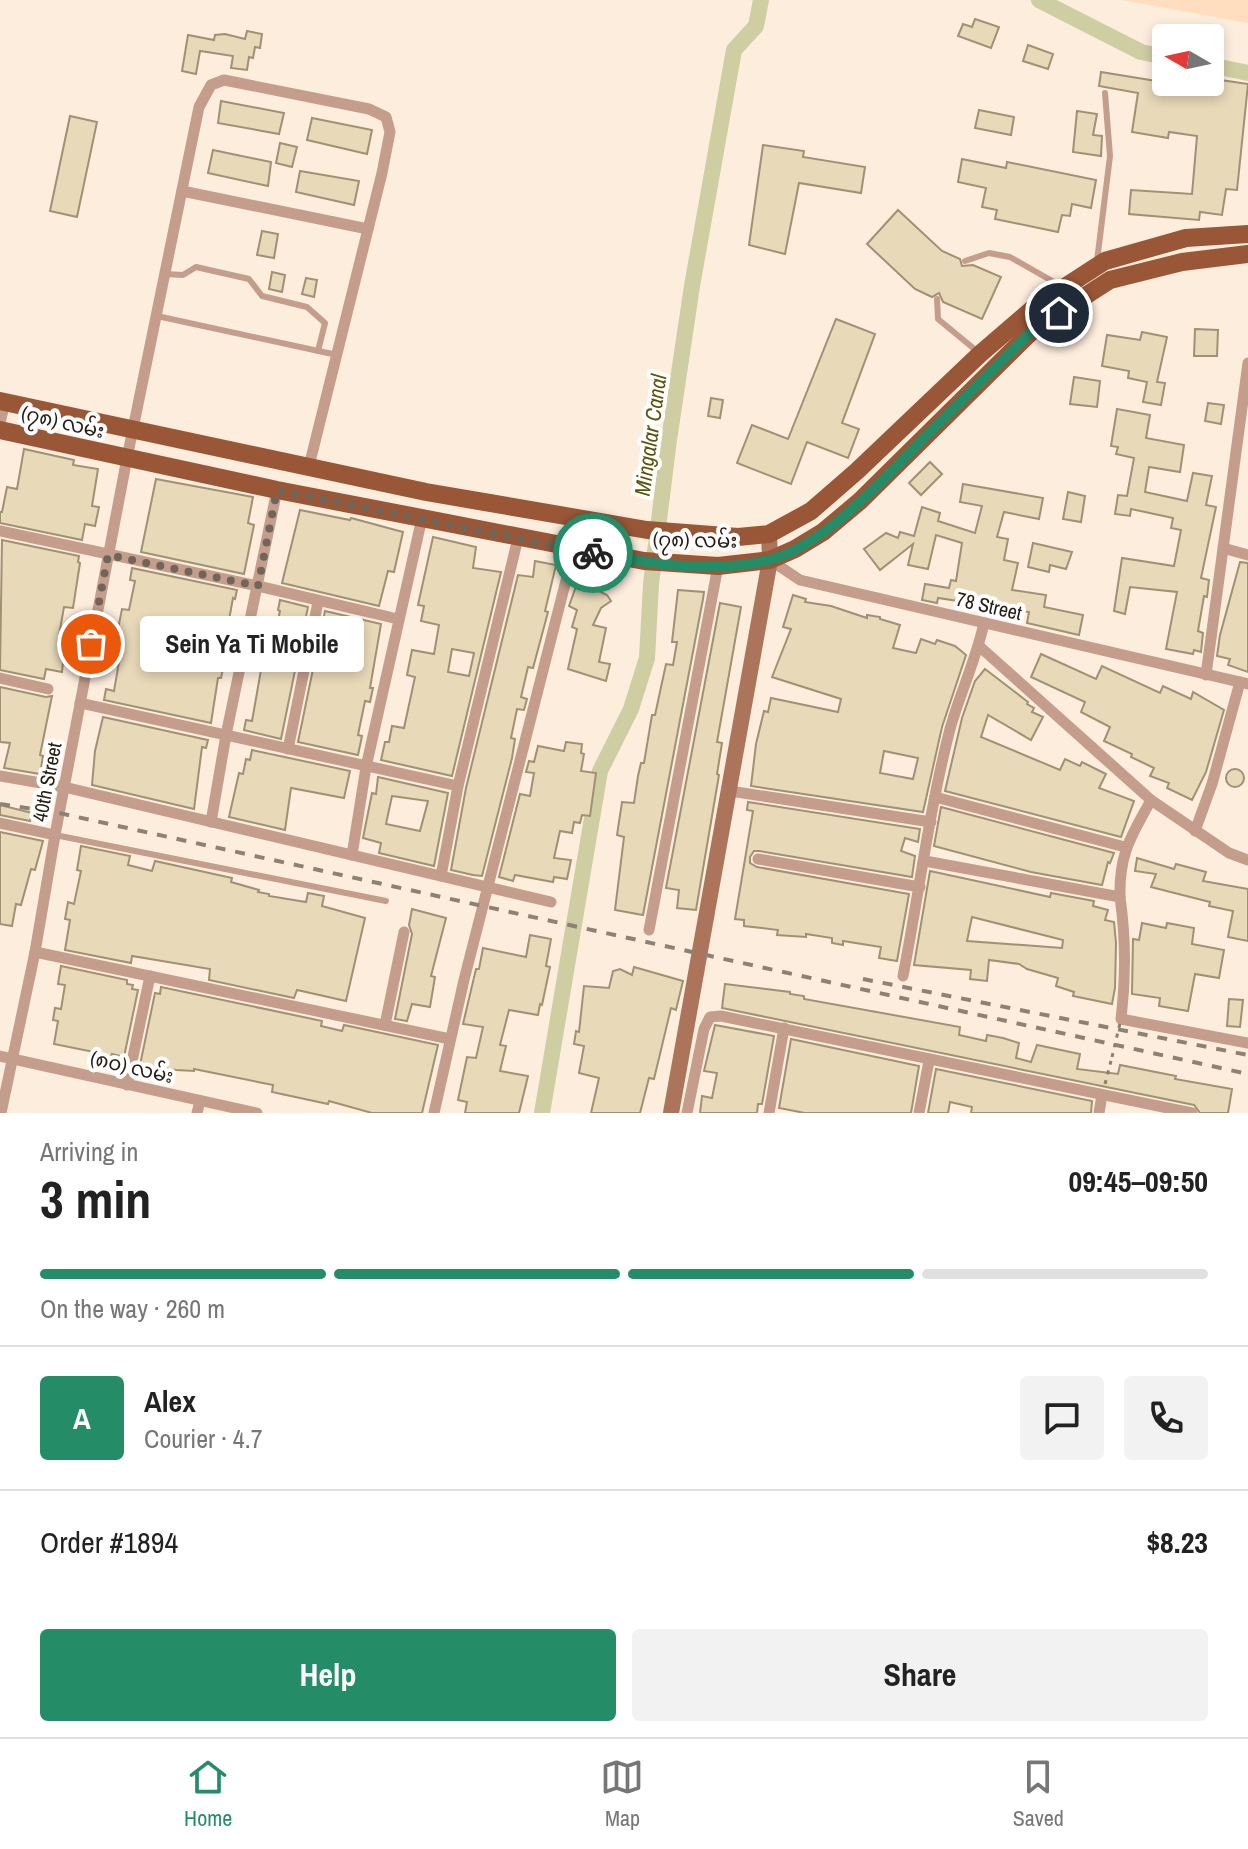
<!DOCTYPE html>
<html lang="en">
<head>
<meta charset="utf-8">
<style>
	:root { --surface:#fff; --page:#f2f2f2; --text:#222; --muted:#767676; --line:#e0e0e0; --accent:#258c68 }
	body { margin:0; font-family:"Archivo Narrow","Noto Sans Myanmar",sans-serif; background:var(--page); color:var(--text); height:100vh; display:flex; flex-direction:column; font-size:30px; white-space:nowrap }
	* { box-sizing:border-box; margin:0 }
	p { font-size:26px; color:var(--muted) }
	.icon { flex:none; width:44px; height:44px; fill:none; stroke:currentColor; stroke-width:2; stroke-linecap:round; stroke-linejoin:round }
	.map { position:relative; height:1113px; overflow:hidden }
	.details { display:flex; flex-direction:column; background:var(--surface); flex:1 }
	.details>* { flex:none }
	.needle { width:52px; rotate:279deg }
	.buttons { position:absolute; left:1152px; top:24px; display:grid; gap:16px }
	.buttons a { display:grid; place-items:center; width:72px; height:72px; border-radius:8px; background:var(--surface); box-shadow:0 4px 12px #0003; font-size:40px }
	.pin { position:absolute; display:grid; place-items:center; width:68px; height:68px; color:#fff; margin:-34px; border:4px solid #fff; border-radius:50%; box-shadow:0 2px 8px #0007 }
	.courier { position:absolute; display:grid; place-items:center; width:80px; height:80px; margin:-40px; border:6px solid #258c68; border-radius:50%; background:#fff; color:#222; box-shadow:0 2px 10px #0007 }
	.bubble { position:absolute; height:56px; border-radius:8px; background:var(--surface); box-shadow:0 4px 12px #0003; font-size:26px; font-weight:800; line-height:56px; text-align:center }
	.head em { font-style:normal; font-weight:800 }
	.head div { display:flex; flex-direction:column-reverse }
	.head { display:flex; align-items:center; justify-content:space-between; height:136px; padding:0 40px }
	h1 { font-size:52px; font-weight:800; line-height:60px }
	.bar { display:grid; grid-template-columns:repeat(4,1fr); gap:12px 8px; align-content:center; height:96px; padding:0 40px }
	.bar i { height:10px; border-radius:6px; background:var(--line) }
	.bar .selected { background:var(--accent) }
	.bar p { grid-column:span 4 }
	.line { display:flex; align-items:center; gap:20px; padding:0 40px; border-top:2px solid var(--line) }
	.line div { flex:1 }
	.round { display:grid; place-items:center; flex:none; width:84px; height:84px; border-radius:8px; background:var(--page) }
	.button { display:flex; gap:16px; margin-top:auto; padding:16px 40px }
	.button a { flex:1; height:92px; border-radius:8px; background:var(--accent); color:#fff; font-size:32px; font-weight:800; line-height:92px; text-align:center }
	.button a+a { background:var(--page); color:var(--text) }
	.menu { display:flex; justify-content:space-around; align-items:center; height:112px; border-top:2px solid var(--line); background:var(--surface); font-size:22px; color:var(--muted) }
	.menu a { display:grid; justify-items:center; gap:4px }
	.menu .selected { color:var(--accent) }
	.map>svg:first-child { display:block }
	.built { fill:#ffddbe }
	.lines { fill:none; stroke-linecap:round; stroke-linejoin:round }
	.canal { stroke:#cfcda2; stroke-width:16 }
	.building { fill:#e8d9b9; stroke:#a09173; stroke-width:2; fill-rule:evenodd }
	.path { stroke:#8c7f73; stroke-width:3; stroke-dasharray:4 6; stroke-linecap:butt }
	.lane { stroke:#c49d8c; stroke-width:6 }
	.street { stroke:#c49d8c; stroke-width:11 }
	.secondary { stroke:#ac755b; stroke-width:16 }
	.primary { stroke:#9a5737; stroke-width:18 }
	.rail { stroke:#8e8174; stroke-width:4; stroke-dasharray:10 10; stroke-linecap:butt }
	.path-bridge { stroke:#8c7f73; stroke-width:3; stroke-dasharray:4 6; stroke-linecap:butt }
	.done { stroke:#716459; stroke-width:8; stroke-dasharray:0 14.4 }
	.route { stroke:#258c68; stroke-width:10 }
	.labels { text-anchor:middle; stroke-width:8; stroke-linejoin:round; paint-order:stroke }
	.street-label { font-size:20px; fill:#251b12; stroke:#fff }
	.water-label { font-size:22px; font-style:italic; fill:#59540c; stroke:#fff }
</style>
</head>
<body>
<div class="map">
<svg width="1248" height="1113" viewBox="0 0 1248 1113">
	<rect width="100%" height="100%" fill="#fdeddd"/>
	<polygon class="built" points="1122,0 1248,0 1248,23"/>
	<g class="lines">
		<g class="canal">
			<polyline points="1039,0 1141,52 1166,57"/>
			<polyline points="1210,65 1248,73"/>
			<polyline points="542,1113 600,771 631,709 647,658 651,584 669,440 692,286 734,50 756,26 761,0"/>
		</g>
	</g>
	<g class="building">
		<polygon points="975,19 999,27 991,48 958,36 963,24 972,27"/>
		<polygon points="247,31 262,34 260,48 255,47 253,58 249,57 247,70 231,68 233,56 200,51 196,74 182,71 188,35 214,40 215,35 225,34 245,39"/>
		<polygon points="1028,45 1053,54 1048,69 1023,61"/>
		<polygon points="1101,72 1218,91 1220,80 1248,84 1237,190 1226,189 1222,215 1200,212 1199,220 1129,214 1131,190 1192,194 1197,136 1169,132 1168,138 1132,132 1138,93 1099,86"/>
		<polygon points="221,101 284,113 279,134 218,123"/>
		<polygon points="979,110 1014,117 1011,135 975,128"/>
		<polygon points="1077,111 1097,114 1093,135 1102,136 1101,156 1073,152"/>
		<polygon points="70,116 97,122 77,217 50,211"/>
		<polygon points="312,118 372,130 367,154 307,140"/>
		<polygon points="280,143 297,147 292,167 276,163"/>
		<polygon points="763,145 804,151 803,157 865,167 861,193 799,183 785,254 749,245"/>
		<polygon points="213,150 271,162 268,186 208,173"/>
		<polygon points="962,159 1006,168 1007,162 1096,180 1091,208 1072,204 1070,216 1062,215 1058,232 995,219 997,210 982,207 986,188 958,182"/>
		<polygon points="300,171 359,181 354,205 296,192"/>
		<polygon points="898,210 942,251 960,259 962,266 973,265 1001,277 982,319 943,302 939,293 932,297 915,289 867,244"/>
		<polygon points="262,231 278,234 274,258 257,255"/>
		<polygon points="272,272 285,275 282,292 269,289"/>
		<polygon points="306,278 317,280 314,297 302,294"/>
		<polygon points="836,319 875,334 842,423 859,429 848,458 807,442 791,484 737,463 752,425 788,439"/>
		<polygon points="1195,329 1218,330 1217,356 1194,356"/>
		<polygon points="1142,332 1167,337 1157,382 1165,383 1161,405 1143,402 1147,382 1128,378 1129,371 1102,366 1107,335 1140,340"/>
		<polygon points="1074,377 1100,381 1097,407 1070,404"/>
		<polygon points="711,398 723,400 720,418 708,416"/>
		<polygon points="1208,403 1224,405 1221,424 1205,421"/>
		<polygon points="1117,409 1150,415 1146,438 1184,445 1180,472 1149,467 1145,492 1187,501 1193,473 1212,476 1206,505 1216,507 1201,578 1209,580 1207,597 1204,596 1198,631 1203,633 1201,652 1194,650 1193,654 1166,649 1177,592 1130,587 1125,614 1114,611 1122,558 1174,566 1181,530 1171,528 1173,518 1131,509 1130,516 1115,514 1118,495 1127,496 1134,458 1116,454 1118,447 1111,446"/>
		<polygon points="24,449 74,460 73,465 98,469 92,506 99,507 95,526 85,524 82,540 0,523 0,512 2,512 7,487 17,489"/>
		<polygon points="930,462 942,474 921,495 909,483"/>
		<polygon points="156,479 253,497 248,523 254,525 244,574 141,552"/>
		<polygon points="963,484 1043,498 1039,519 1004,512 997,537 1008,539 1004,560 1018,563 1012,590 1046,595 1044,607 1083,615 1079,635 1027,623 1029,612 938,598 937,603 922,600 925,584 949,588 951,580 956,581 962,543 936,535 928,569 908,565 913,544 880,570 864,549 886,533 898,538 900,532 914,536 922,507 940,513 938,521 975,533 982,506 960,502"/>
		<polygon points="1068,492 1085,496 1081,522 1063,519"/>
		<polygon points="300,510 350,520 351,518 403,532 394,572 388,571 379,606 282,583"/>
		<path d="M 433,537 L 476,547 L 473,568 L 501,572 L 452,776 L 381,760 L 385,742 L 389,742 L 392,726 L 404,728 L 415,677 L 407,675 L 412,650 L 434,654 L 439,625 L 421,621 L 424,606 L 418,605 ZM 452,649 L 474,653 L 469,676 L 448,672 Z"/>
		<polygon points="2,540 79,556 78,562 80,563 73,608 64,607 58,641 65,642 62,672 46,669 44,679 0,670"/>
		<polygon points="1033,543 1072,552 1066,569 1050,565 1049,572 1028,567"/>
		<polygon points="535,561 556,565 545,611 548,612 533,668 528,667 521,697 527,699 524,710 517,709 511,738 515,739 512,758 482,876 473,875 451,870 466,788 518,575 533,577"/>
		<polygon points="1240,562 1248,563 1248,672 1228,665 1230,659 1217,656 1220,635"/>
		<polygon points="132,568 237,590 235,599 233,598 221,664 224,664 221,678 218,678 211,723 104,700 106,689 114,691 120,656 113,654 122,609 129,610 135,581 130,580"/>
		<polygon points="578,581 607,595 611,601 601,608 593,625 606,628 599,662 610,664 606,681 568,669 577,629 572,627 577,610 569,606"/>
		<polygon points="678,590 704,592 703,599 643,915 615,910 624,837 617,835 622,802 634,803 638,776 641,763 644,763 652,715 655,715 666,664 673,665 677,642 672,642"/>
		<path d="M 793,595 L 806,599 L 805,602 L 831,606 L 867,618 L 867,615 L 880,617 L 880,619 L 900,625 L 893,648 L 916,653 L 921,639 L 935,644 L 937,640 L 955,646 L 966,655 L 942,727 L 923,812 L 751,786 L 756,744 L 764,711 L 768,712 L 771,698 L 838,712 L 841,699 L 772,677 L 791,629 L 783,627 ZM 884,751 L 918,758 L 913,779 L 880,773 Z"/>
		<polygon points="280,600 308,607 281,739 244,730 246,720 252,721 261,670 267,671 280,611 278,610"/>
		<polygon points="720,603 741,607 717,742 722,743 717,774 719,775 696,910 677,908 679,890 666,888"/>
		<polygon points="325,611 381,624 370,688 373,688 370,702 365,701 358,735 362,736 358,755 298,742"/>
		<polygon points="1041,654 1096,679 1102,666 1160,693 1163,686 1191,699 1193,692 1224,710 1206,772 1192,800 1167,788 1169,783 1150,776 1154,768 1131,757 1132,754 1104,741 1110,727 1081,712 1085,702 1031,677"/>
		<polygon points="985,669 1028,702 1027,704 1034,708 1032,712 1043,717 1031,740 988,715 981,737 1060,770 1065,759 1080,766 1082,762 1106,774 1099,788 1134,801 1121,837 945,791 962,718 975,681"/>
		<polygon points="0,687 46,697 52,696 40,755 43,756 40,774 4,768 10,743 0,742"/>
		<polygon points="103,717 208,740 206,748 202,747 194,809 92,785 95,751"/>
		<polygon points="566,742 582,744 581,753 584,754 581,771 596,773 590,816 582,815 580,823 574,822 572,833 560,831 554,858 571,860 567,879 554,877 553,882 515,875 513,881 499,877 520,794 530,796 534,773 526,772 529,761 534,762 538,746 564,751"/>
		<polygon points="252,750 350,771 344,798 291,788 285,830 229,817 239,773 243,774 246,759 250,760"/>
		<circle cx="1235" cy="778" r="9"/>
		<path d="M 378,777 L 448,793 L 434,866 L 379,853 L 381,843 L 363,838 L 372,793 L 376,794 ZM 392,796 L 428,801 L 420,831 L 386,824 Z"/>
		<polygon points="748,802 920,829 918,842 905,838 901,851 915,856 912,877 759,851 754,851 750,857 750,863 757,867 909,894 897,961 879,958 881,947 843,941 843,945 832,943 832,938 806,934 806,937 777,935 778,930 744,926 744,920 735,919 753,811 747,810"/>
		<polygon points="0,805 32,813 30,821 0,815"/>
		<polygon points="941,807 1114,853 1110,863 1108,862 1102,885 1031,872 934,846"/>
		<polygon points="0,832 43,841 35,870 31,869 21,905 16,904 12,926 0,924"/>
		<polygon points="81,846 130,856 128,865 152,871 155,861 232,878 231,882 259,890 258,892 269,894 269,896 306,902 308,893 324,896 322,906 365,918 346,1001 297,990 294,998 209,980 210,969 132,956 131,963 65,950 70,920 65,919 68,902 74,904 81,871 77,870"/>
		<polygon points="1137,858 1174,869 1176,864 1206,872 1203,881 1248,889 1248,941 1228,937 1233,911 1209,906 1210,902 1151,887 1156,874 1135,871"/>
		<path d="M 930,871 L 1050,897 L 1051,893 L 1094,901 L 1093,906 L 1108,910 L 1105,920 L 1114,922 L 1116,943 L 1115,988 L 1112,1004 L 1073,996 L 1074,992 L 1056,986 L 1058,978 L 1027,969 L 1019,964 L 989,960 L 987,981 L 970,979 L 971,970 L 914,965 ZM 972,917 L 1063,940 L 1062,948 L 967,941 Z"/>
		<polygon points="412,909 446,918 431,976 435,977 430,1007 412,1004 407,1021 395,1019 412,934 409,925"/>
		<polygon points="1142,923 1166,928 1167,923 1194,928 1192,944 1224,950 1219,978 1195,974 1188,1011 1159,1006 1160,998 1132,994 1133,939 1139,940"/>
		<polygon points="530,935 551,939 546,966 550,967 542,1005 540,1004 538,1015 509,1010 500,1045 506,1046 500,1071 528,1076 519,1113 465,1113 467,1102 458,1100 467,1057 476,1058 483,1027 463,1024 476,969 479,969 483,948 526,957"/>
		<polygon points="61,966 127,980 127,984 133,985 132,989 138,990 124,1057 112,1054 110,1060 98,1057 99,1053 54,1044 58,1021 53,1020 55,1008 61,1009 65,985 58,984"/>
		<polygon points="634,967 683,981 676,1010 671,1008 654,1079 649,1078 640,1113 591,1113 599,1078 579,1073 584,1046 574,1044 576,1031 579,1032 584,986 609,988 613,971 620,969 632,975"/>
		<polygon points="725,984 790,992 790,994 804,996 804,999 960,1027 959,1035 986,1041 987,1035 1003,1038 1019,1043 1016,1058 1031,1062 1037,1045 1080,1054 1077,1069 1118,1074 1120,1065 1176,1076 1175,1079 1232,1089 1228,1113 1200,1113 1194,1105 722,1008"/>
		<polygon points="161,987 322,1021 321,1026 342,1031 344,1025 438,1045 422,1113 372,1113 329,1101 328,1104 272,1092 273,1085 194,1069 194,1071 176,1070 140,1065 155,993 160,994"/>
		<polygon points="1229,999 1243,1000 1240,1027 1227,1026"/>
		<polygon points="715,1025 774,1036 762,1104 758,1104 757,1113 700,1113 702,1096 712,1098 717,1073 704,1071"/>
		<polygon points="791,1039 919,1066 911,1113 805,1113 779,1108"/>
		<polygon points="936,1069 1092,1101 1091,1113 971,1113 972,1107 950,1102 948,1113 928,1113"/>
	</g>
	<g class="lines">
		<polyline class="path" points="1105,1084 1112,1057"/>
		<g class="lane">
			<polyline points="965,261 989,253 1010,257 1061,286"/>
			<polyline points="1097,261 1110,156 1105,93"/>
			<polyline points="165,274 183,275 196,267 249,279 262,296 307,307 325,323 318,351"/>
			<polyline points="937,299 938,319 978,352"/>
			<polyline points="157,316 337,355"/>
			<polyline points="55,835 386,901"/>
		</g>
		<g class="street">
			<polyline points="182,191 368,229"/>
			<polyline points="0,423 5,402"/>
			<polyline points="0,531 258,586 398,619"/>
			<polyline points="1223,548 1248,555"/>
			<polyline points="770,560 800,580 1248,684"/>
			<polyline points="979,646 1151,800 1229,853 1248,860"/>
			<polyline points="1206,675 1248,363"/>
			<polyline points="0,678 48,689"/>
			<polyline points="80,703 458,786"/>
			<polyline points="288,749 318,602"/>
			<polyline points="0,776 64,787 551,902"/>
			<polyline points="730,791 931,822"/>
			<polyline points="935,797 1125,847"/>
			<polyline points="211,822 226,735 277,490"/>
			<polyline points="0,823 55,835"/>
			<polyline points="1195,831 1212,784 1240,682"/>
			<polyline points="352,855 366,767 422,518"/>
			<polyline points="758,859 920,887"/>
			<path d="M 925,861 L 1120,897 C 1119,853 1131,837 1151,800"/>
			<polyline points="441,876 458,786 518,538"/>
			<path d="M 1120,897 C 1126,939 1126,977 1121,1019 L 1248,1043"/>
			<polyline points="649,930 718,566"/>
			<polyline points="35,952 450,1039"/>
			<path d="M 903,976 C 919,894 929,810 950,729 C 960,693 976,660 984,623"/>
			<polyline points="385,1025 404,932"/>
			<polyline points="0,1056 257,1113"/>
			<polyline points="127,1085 150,976"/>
			<polyline points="1,1113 35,952 55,835 127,458 199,107 211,85 224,80 369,109 386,117 390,132 382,173 309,466"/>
			<polyline points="197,1113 200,1101"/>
			<polyline points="434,1113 464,980 574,549"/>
			<polyline points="687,1113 704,1029 710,1017 721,1016 1192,1113"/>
			<polyline points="769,1113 784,1028"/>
			<polyline points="919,1113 929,1061"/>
			<polyline points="1099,1113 1102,1095"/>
		</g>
		<polyline class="secondary" points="671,1113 770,560 769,534"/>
		<g class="primary">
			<polyline points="0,401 426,492 647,530 738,537 769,534 811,511 857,471 980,354 1037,305 1105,261 1186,238 1248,234"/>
			<polyline points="0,430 277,490 644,561 718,566 770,560 795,549 823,532 860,501 1034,329 1110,280 1182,262 1248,254"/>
		</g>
		<g class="rail">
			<polyline points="0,804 59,813 1248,1074"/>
			<polyline points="863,979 1248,1055"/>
		</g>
		<polyline class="path-bridge" points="1112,1057 1121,1019"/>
	</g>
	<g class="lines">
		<polyline class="done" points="91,644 108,555 258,586 277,490 593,553"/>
		<path class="route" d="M 593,553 C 649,563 712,575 769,560 C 825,546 885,477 925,437 C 961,401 997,365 1034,329 L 1059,313"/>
	</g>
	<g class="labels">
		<g class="street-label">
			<text transform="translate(63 422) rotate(13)" y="7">(၇၈) လမ်း</text>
			<text transform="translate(695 540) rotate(1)" y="7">(၇၈) လမ်း</text>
			<text transform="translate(989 606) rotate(13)" y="7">78 Street</text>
			<text transform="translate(47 782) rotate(-79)" y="7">40th Street</text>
			<text transform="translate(132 1067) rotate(13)" y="7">(၈၀) လမ်း</text>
		</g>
		<g class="water-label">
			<text transform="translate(650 435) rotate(-82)" y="8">Mingalar Canal</text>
		</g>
	</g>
</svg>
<div class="buttons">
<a><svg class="needle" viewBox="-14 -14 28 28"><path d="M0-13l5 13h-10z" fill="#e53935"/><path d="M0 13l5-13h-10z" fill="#767676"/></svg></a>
</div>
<div class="pin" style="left:91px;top:644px;background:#ea580c"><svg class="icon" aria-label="bag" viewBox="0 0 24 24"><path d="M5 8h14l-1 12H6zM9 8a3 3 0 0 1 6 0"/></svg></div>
<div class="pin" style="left:1059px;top:313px;background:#1f2937"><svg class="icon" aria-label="home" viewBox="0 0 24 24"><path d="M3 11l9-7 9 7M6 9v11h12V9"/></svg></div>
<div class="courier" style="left:593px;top:553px"><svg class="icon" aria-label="bike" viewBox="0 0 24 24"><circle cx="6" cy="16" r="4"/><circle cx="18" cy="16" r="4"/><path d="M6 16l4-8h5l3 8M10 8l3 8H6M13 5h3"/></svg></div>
<div class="bubble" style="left:140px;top:616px;width:224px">Sein Ya Ti Mobile</div>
</div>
<section class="details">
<div class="head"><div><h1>3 min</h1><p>Arriving in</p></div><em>09:45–09:50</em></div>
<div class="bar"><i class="selected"></i><i class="selected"></i><i class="selected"></i><i></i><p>On the way · 260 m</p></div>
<div class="line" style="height:144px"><b class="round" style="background:var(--accent);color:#fff">A</b><div><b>Alex</b><p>Courier · 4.7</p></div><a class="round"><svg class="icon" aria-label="chat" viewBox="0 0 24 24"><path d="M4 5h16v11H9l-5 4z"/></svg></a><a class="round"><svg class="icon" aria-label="phone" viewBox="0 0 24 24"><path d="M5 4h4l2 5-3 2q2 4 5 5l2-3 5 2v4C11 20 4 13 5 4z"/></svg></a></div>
<div class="line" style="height:104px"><div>Order #1894</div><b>$8.23</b></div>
<div class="button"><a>Help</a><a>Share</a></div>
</section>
<nav class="menu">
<a class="selected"><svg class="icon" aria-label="home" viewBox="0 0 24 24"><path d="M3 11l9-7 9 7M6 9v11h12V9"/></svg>Home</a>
<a><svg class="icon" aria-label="map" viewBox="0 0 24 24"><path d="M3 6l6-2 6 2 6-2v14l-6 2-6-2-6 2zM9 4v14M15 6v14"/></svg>Map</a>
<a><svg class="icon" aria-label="saved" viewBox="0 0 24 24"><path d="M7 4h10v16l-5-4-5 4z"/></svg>Saved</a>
</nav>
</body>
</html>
